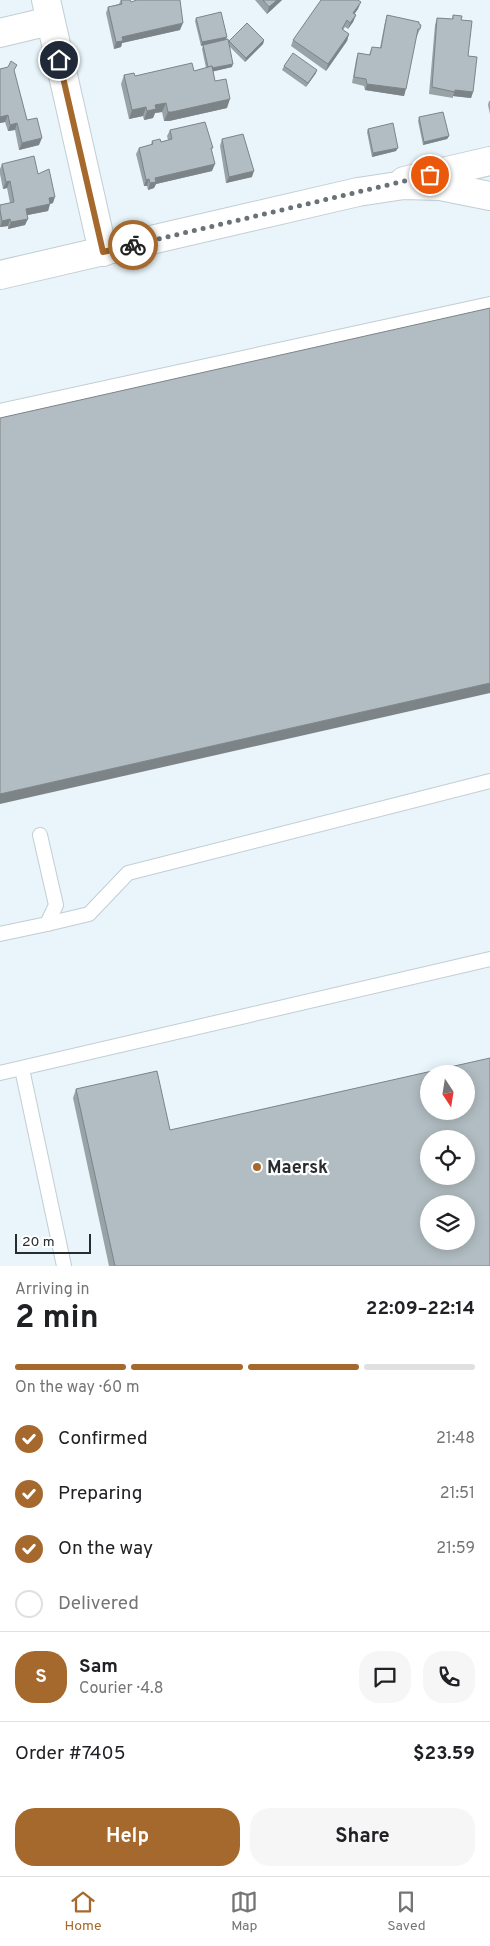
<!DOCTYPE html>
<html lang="en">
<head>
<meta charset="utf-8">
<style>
	:root { --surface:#fff; --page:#f6f6f6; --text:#202124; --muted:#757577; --line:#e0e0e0; --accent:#a6692d }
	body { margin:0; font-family:Overpass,sans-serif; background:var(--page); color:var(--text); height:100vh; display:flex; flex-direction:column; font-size:19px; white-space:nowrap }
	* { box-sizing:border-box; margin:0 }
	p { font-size:16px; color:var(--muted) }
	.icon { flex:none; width:28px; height:28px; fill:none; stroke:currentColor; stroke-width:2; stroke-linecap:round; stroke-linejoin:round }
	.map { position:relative; height:1266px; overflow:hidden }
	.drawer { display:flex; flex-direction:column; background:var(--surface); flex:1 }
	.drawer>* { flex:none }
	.needle { width:32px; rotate:168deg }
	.buttons { position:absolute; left:420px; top:1065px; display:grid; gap:10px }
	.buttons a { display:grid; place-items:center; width:55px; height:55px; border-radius:50%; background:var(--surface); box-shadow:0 2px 12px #0003; font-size:25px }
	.scale { position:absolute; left:15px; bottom:12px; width:76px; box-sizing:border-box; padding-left:5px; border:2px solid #272c2e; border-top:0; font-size:14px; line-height:18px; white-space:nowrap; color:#272c2e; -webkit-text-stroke:4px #fff; paint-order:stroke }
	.pin { position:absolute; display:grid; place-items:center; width:42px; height:42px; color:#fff; margin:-21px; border:2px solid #fff; border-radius:50%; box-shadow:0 1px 5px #0007 }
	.courier { position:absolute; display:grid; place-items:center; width:50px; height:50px; margin:-25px; border:4px solid #a6692d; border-radius:50%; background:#fff; color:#222; box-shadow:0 1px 6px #0007 }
	.overview em { font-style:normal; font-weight:700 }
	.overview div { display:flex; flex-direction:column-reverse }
	.overview { display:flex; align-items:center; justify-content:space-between; height:85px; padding:0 15px }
	h1 { font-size:32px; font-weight:700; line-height:38px }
	.bar { display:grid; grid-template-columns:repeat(4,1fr); gap:8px 5px; align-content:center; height:60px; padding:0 15px }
	.bar i { height:6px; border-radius:4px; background:var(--line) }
	.bar .on { background:var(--accent) }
	.bar p { grid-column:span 4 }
	.line { display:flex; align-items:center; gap:12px; padding:0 15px; border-top:1px solid var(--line) }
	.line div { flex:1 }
	.round { display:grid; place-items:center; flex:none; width:52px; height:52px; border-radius:20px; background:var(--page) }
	ol { padding:0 15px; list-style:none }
	li { display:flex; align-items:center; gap:15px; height:55px }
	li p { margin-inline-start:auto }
	li .icon { padding:5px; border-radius:50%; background:var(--accent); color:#fff; stroke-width:4 }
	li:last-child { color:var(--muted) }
	li i { width:28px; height:28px; border:2px solid var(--line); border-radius:50% }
	.primary-button { display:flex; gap:10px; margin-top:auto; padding:10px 15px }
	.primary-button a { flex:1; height:58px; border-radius:20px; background:var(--accent); color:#fff; font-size:20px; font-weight:700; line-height:58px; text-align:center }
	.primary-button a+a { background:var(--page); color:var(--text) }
	.tab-bar { display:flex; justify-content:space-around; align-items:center; height:70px; border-top:1px solid var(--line); background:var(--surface); font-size:14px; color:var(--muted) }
	.tab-bar a { display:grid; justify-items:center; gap:2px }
	.tab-bar .on { color:var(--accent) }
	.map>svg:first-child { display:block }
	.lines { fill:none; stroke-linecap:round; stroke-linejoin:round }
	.service-casing { stroke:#c1ced3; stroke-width:16 }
	.minor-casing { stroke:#c1ced3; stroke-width:30 }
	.tertiary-casing { stroke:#c1ced3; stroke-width:30 }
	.service { stroke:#fff; stroke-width:14 }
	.minor { stroke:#fff; stroke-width:28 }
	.tertiary { stroke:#fff; stroke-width:28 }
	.wall { fill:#98a3a7 }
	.shaded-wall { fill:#7c8488 }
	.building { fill:#b1bdc2; stroke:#7c8488; fill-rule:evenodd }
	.done { stroke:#6b7276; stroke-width:5; stroke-dasharray:0 9 }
	.route { stroke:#a6692d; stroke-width:6 }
	.poi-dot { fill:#a6692d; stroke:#fff; stroke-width:2 }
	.labels { text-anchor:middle; stroke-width:4.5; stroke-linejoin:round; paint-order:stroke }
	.poi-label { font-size:18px; font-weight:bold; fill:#272c2e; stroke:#fff; text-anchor:start }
</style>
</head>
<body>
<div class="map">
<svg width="490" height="1266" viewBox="0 0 490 1266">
	<rect width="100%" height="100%" fill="#e9f5fb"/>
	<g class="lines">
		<defs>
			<g id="service">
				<polyline points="0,411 490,304"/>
				<polyline points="47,924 89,914 128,873 490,781"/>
				<polyline points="0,934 47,924 56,905 40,835"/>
				<polyline points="22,1069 64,1266"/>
				<polyline points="0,1073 490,959"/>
			</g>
			<g id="minor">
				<polyline points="46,0 103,252"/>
				<polyline points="0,33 50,21"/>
				<polyline points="404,181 490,161"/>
			</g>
			<polyline id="tertiary" points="0,275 358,192 404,185 440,186 490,196"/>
		</defs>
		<use href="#service" class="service-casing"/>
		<use href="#minor" class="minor-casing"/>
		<use href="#tertiary" class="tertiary-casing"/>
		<use href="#service" class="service"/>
		<use href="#minor" class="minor"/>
		<use href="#tertiary" class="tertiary"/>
	</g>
	<g class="wall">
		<polygon points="121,0 131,2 180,30 122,43 121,47 114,49 106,13 108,7 119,4"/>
		<polygon points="255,0 282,0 267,14"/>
		<polygon points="358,9 354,14 356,15 353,22 348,29 345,27 343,30 349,34 347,41 326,71 291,46 293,40"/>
		<polygon points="387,15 419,24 420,29 417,36 416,36 404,96 365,90 364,86 352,83 356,60 358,53 369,55 372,47 380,48 385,22"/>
		<polygon points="453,15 461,20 473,92 471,98 453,96 453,98 429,94 435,25 437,18 452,19"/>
		<polygon points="196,18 229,42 229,41 264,40 263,44 245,62 229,46 232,67 213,71 215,81 227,108 169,121 164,121 162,112 155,113 153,118 144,120 143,116 129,119 121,84 124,75 135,76 194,71 206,68 202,49 203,45 201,46 195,21"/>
		<polygon points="284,66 316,73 306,87 282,70"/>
		<polygon points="0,69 14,72 27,120 39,145 19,150 15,130 8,131 5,122 0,123"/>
		<polygon points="489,101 490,101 490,114 488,105"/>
		<polygon points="419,117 449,136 447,139 423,145 418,121"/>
		<polygon points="368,129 396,151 372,157 367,132"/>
		<polygon points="170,130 212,151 212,171 156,184 154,188 148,190 147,186 144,186 136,154 139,148 151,145 152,141 161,142 168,140 167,136"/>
		<polygon points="222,139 252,177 226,183 220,146"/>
		<polygon points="2,164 38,174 53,203 50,204 48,211 27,215 25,225 8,229 8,226 0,227 0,205 10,203 7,188 3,189 0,174 0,169"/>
		<polygon points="76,1089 170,1130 490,1266 109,1266 73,1098"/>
	</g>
	<g class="shaded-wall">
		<polygon points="277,0 282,0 267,14 269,7"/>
		<polygon points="361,2 358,9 350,20 353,13"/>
		<polygon points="356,15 353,22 348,29 350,23"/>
		<polygon points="183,23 180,30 122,43 121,47 114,49 116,42 122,37"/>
		<polygon points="349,34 347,41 326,71 328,64"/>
		<polygon points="227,37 226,40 201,46 202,42"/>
		<polygon points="264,40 263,44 245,62 246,58"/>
		<polygon points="233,64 232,67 207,73 209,69"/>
		<polygon points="317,70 316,73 306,87 308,83"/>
		<polygon points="367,84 406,89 404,96 365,90"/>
		<polygon points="455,90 473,92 471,98 453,96"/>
		<polygon points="230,99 227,108 169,121 164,121 168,112"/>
		<polygon points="166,103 162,112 155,113 153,118 144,120 147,111 155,105"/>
		<polygon points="146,107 143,116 129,119 132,110"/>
		<polygon points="8,115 5,122 0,123 0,117"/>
		<polygon points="17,123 15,130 8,131 10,125"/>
		<polygon points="449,136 447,139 423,145 424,142"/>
		<polygon points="42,138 39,145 19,150 22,143"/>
		<polygon points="398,148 396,151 372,157 373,153"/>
		<polygon points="215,164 212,171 156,184 154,188 148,190 150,183 155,178"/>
		<polygon points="254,171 252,177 226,183 229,177"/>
		<polygon points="149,179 147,186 144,186 146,180"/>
		<polygon points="10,181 7,188 3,189 6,182"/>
		<polygon points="55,197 53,203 46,205 49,198"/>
		<polygon points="50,204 48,211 23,216 26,209"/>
		<polygon points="10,219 8,226 0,227 2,221"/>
		<polygon points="28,219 25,225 8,229 11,222"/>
		<polygon points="490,683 490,693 0,804 0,794"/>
	</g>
	<g class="building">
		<polygon points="121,0 130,0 131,2 137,0 180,0 183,23 122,37 123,41 116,42 108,7 122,4"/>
		<polygon points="263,0 277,0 269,7"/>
		<polygon points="321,0 358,0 361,2 353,13 356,15 350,23 347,20 342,29 349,34 328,64 293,40"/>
		<polygon points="221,12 227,37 202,42 196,18"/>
		<polygon points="387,15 419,22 419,24 421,25 420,29 418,29 406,89 367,84 366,79 354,77 358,53 370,55 372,47 381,48"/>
		<polygon points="453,15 462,16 461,20 472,21 468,56 477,57 473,92 455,90 455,92 432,87 437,18 453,19"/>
		<polygon points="247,23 264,40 246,58 229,41"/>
		<polygon points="228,39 233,64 212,68 212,66 208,67 203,45"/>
		<polygon points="293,53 317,70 308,83 284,66"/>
		<polygon points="11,61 17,65 14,70 27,120 37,118 42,138 22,143 17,123 10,125 8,115 0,117 0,69 8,67"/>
		<polygon points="192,63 194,71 212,66 215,81 226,79 230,99 172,112 168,112 166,103 155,105 156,109 147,111 146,107 132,110 124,75 134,73 135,76"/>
		<polygon points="443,112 449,136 424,142 419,117"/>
		<polygon points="205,122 213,148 211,148 215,164 155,178 156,182 150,183 149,179 146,180 139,148 153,144 152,141 160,139 161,142 172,139 170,130"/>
		<polygon points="393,123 398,148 373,153 368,129"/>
		<polygon points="243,134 254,171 229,177 222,139"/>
		<polygon points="34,156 38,174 49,169 55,197 49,198 50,204 26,209 28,219 11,222 10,219 2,221 0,210 0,205 14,202 10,181 6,182 2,164"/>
		<polygon points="490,308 490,683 0,794 0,418"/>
		<path d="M 490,1058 L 490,1266 L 115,1266 L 76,1089 L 157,1071 L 170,1130 ZM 429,1074 L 466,1074 L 466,1111 L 429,1111 ZM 429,1139 L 466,1139 L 466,1176 L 429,1176 ZM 429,1204 L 466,1204 L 466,1241 L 429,1241 Z"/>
	</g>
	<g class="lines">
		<polyline class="done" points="133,245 430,175"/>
		<polyline class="route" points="59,60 103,252 133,245"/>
	</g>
	<circle class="poi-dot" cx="257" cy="1167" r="5"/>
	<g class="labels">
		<g class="poi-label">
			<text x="267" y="1173">Maersk</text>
		</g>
	</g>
</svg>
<div class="buttons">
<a><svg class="needle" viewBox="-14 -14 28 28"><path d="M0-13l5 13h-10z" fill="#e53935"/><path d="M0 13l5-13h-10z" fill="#757577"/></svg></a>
<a><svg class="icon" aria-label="locate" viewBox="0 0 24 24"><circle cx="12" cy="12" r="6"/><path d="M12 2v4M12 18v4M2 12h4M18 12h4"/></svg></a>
<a><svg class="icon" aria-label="layers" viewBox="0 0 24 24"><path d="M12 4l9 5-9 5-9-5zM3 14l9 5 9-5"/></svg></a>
</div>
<div class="scale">20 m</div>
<div class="pin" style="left:430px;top:175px;background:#ea580c"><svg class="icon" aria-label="bag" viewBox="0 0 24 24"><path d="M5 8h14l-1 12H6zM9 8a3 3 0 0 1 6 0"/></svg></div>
<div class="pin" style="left:59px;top:60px;background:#1f2937"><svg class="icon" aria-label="home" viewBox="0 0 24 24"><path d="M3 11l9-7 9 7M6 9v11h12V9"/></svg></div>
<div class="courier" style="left:133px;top:245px"><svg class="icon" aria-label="bike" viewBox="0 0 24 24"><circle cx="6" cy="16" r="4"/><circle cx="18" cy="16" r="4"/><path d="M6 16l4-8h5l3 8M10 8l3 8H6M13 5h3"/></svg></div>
</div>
<section class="drawer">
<div class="overview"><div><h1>2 min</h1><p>Arriving in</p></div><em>22:09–22:14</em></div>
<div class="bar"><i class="on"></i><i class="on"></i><i class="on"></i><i></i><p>On the way · 60 m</p></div>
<ol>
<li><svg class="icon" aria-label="check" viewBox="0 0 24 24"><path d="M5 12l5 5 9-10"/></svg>Confirmed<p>21:48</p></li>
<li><svg class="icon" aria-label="check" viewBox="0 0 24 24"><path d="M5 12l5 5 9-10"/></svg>Preparing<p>21:51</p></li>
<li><svg class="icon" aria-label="check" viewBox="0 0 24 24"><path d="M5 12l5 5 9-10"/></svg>On the way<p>21:59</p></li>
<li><i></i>Delivered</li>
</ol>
<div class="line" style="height:90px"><b class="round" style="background:var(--accent);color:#fff">S</b><div><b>Sam</b><p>Courier · 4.8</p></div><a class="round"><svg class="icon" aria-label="chat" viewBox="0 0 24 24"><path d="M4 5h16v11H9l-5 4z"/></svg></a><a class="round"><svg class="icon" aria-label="phone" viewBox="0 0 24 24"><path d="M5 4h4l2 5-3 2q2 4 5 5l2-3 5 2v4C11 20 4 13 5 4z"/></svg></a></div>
<div class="line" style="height:65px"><div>Order #7405</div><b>$23.59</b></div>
<div class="primary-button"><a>Help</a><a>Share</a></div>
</section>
<nav class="tab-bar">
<a class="on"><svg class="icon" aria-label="home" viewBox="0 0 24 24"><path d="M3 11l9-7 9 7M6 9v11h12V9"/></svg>Home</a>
<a><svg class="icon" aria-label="map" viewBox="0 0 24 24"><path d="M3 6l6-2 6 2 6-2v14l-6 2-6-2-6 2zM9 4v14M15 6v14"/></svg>Map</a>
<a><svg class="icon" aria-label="saved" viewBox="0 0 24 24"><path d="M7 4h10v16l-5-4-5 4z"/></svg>Saved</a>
</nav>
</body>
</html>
